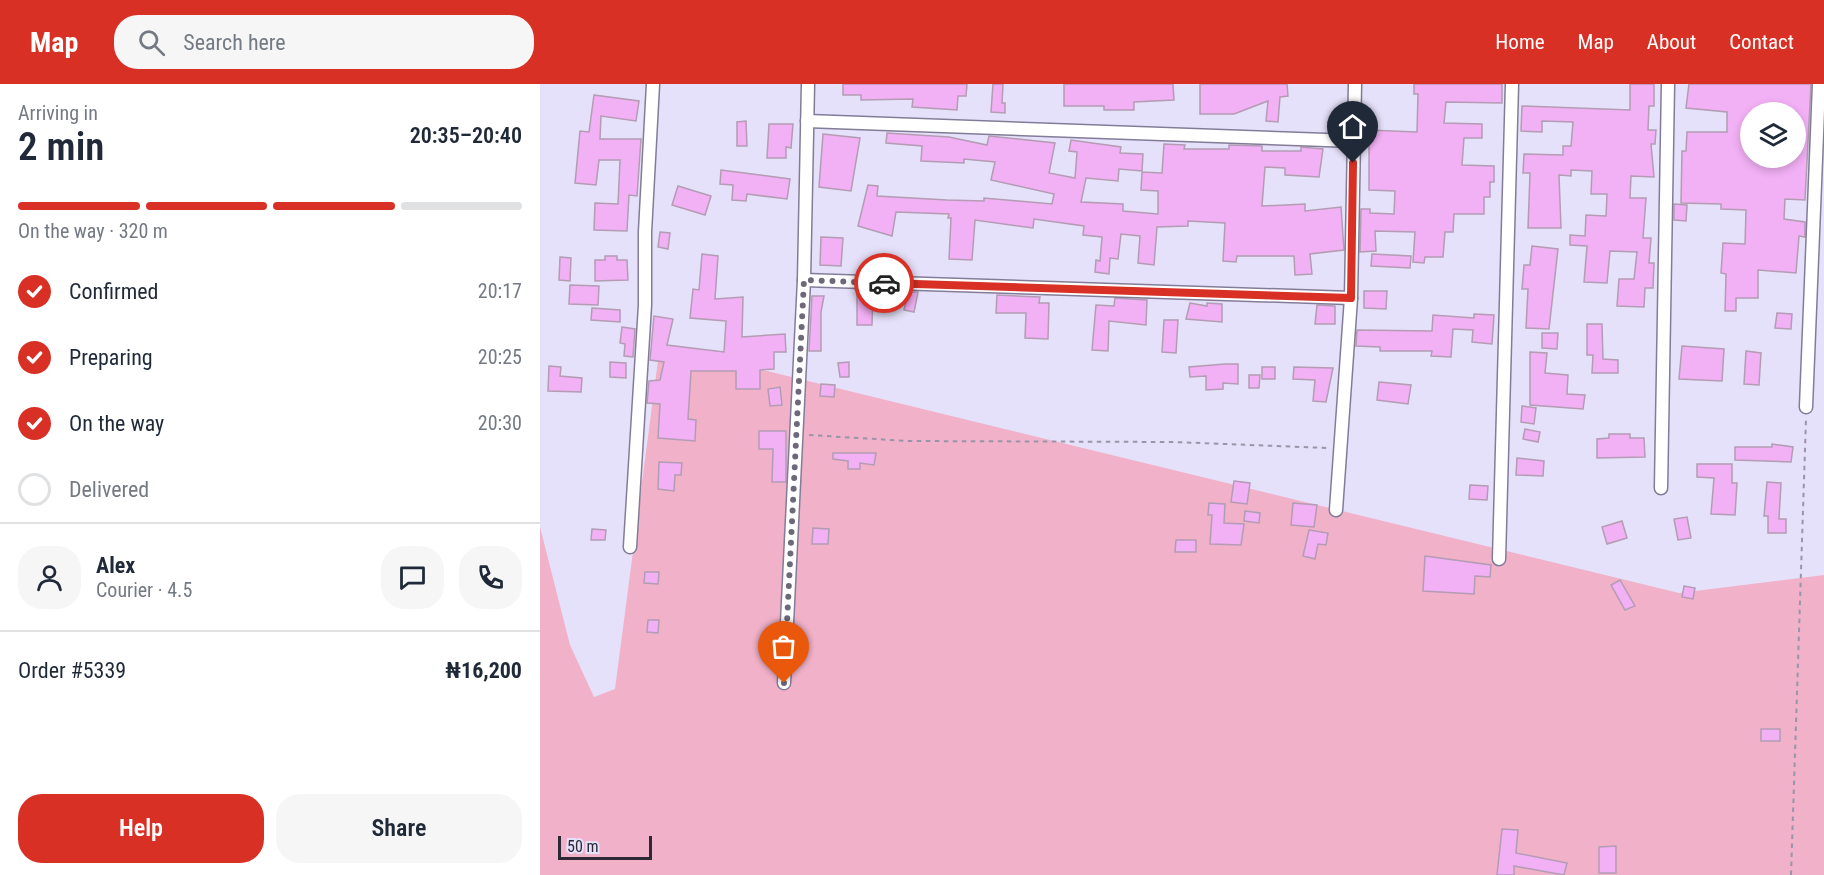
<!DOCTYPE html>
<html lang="en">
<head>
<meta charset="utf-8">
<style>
	:root { --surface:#fff; --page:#f6f6f7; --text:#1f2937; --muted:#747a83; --line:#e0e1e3; --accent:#d93025 }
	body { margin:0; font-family:"Roboto Condensed",sans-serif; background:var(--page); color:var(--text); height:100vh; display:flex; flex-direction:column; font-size:22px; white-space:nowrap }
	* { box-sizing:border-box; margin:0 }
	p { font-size:20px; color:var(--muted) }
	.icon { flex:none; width:33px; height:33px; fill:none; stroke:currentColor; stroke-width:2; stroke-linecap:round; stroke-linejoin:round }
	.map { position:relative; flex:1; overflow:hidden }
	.details { display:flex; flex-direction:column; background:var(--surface); width:540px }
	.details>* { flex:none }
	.buttons { position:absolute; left:1200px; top:18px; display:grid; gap:12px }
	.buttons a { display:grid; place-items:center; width:66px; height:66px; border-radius:50%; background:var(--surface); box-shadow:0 3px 9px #0003; font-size:30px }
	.scale { position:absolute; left:18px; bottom:15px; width:94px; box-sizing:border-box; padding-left:6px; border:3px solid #2c2935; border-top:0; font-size:16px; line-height:21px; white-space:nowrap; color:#2c2935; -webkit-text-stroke:4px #e6e1fa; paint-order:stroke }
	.pin { position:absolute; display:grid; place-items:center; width:51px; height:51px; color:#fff; margin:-62px -26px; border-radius:50% 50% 50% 0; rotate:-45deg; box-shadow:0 0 6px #0007 }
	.pin .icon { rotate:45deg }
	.courier { position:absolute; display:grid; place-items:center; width:60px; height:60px; margin:-30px; border:4px solid #d93025; border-radius:50%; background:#fff; color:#222; box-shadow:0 2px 8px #0007 }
	.headline em { font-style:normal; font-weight:600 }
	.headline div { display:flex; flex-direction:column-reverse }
	.headline { display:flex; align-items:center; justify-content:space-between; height:102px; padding:0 18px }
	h1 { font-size:39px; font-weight:600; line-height:45px }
	.bar { display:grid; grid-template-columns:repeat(4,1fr); gap:9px 6px; align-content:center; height:72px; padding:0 18px }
	.bar i { height:8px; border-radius:4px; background:var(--line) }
	.bar .active { background:var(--accent) }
	.bar p { grid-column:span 4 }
	.line { display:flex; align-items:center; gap:15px; padding:0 18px; border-top:2px solid var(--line) }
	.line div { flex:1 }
	.round { display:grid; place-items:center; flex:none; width:63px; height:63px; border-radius:24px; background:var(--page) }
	ol { padding:0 18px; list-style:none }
	li { display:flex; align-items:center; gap:18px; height:66px }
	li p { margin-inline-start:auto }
	li .icon { padding:6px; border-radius:50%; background:var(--accent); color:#fff; stroke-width:4 }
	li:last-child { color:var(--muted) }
	li i { width:33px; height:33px; border:3px solid var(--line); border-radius:50% }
	.action { display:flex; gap:12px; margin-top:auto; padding:12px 18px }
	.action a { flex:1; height:69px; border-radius:24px; background:var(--accent); color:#fff; font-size:24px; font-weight:600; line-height:69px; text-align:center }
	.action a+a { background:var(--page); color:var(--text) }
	header { display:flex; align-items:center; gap:36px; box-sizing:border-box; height:84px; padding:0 30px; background:var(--accent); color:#fff }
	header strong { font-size:28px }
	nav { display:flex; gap:33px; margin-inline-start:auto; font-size:21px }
	.search { width:420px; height:54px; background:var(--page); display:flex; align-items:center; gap:15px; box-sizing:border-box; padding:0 21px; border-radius:24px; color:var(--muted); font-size:22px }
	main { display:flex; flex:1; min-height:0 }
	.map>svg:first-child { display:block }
	.green { fill:#f1b1c9 }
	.building { fill:#f2b0f5; stroke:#b39cb4; stroke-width:1.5; fill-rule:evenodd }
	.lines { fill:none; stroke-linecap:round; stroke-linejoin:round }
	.street-casing { stroke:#837c98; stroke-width:15 }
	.path { stroke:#9995a9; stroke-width:2; stroke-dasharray:4.5 4.5; stroke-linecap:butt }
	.street { stroke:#fff; stroke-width:12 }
	.done { stroke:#6d697a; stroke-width:6; stroke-dasharray:0 10.8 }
	.route { stroke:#d93025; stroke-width:8 }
</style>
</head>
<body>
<header>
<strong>Map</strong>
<div class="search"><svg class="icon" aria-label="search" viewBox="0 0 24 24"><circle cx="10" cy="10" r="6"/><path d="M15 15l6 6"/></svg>Search here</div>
<nav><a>Home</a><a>Map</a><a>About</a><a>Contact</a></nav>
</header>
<main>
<section class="details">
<div class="headline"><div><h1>2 min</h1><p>Arriving in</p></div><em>20:35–20:40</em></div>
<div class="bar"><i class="active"></i><i class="active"></i><i class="active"></i><i></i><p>On the way · 320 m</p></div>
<ol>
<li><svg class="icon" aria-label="check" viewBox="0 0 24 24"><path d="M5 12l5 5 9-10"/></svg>Confirmed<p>20:17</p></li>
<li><svg class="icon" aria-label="check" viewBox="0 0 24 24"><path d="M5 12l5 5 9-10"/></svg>Preparing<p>20:25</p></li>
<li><svg class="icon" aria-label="check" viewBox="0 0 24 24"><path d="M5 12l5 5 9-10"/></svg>On the way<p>20:30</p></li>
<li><i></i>Delivered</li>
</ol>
<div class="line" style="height:108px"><a class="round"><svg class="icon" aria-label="person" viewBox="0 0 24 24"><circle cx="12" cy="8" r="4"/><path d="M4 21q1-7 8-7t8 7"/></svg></a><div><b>Alex</b><p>Courier · 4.5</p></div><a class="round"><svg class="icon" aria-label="chat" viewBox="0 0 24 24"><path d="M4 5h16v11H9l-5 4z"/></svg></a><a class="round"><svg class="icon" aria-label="phone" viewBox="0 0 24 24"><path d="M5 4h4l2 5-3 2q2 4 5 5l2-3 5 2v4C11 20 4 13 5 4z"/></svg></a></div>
<div class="line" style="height:78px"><div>Order #5339</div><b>₦16,200</b></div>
<div class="action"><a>Help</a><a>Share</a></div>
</section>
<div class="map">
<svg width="1284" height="791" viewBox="0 0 1284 791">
	<rect width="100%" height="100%" fill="#e6e1fa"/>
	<polygon class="green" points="120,261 1139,509 1284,491 1284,791 0,791 0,443 30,561 54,613 75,605"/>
	<g class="building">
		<polygon points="303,0 427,0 426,12 418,12 417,26 372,23 373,15 321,16 321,11 303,11"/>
		<polygon points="453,0 463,0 462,19 465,19 465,29 451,28"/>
		<polygon points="524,0 633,0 634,16 594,18 594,26 564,26 564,22 524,22"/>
		<polygon points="660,0 747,0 748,12 740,13 738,38 726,37 728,17 694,30 660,30"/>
		<polygon points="874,0 962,0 962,19 906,18 904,39 942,40 942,54 924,54 922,81 954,82 954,98 950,98 950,113 944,113 944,130 914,130 913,148 905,148 903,173 885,173 884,179 873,178 875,148 835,147 836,167 820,168 821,125 830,125 830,129 854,130 855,107 829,106 829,46 877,48 878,10 874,10"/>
		<polygon points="1090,0 1114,0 1114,22 1109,22 1108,46 1116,46 1115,60 1111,60 1114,93 1091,92 1090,114 1106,114 1103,154 1111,154 1109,179 1114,179 1113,204 1105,204 1104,223 1077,222 1079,195 1094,195 1097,168 1070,167 1067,199 1044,198 1047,162 1030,161 1030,151 1045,152 1046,131 1066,132 1067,110 1051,110 1052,87 1031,86 1031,92 1019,91 1021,144 988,144 990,89 983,89 984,70 1023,71 1023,62 1031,62 1033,38 1002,37 1002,48 981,47 982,22 1090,26"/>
		<path d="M 1149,0 L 1271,0 L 1265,116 L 1245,115 L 1244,135 L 1265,138 L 1265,153 L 1259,152 L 1256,189 L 1218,186 L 1218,214 L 1196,214 L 1196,227 L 1185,227 L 1186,190 L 1181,189 L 1183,159 L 1205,160 L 1206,126 L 1181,125 L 1181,120 L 1141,119 L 1142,67 L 1146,67 L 1147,48 L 1187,48 L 1187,28 L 1146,24 ZM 1210,28 L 1256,28 L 1256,74 L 1210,74 Z"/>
		<polygon points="54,11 99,17 96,37 61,32 60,55 101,55 97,112 89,111 87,147 54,146 55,119 78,120 80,76 59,76 56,101 35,99 40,47 49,48"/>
		<polygon points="206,37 207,62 197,62 197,38"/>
		<polygon points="229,40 253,40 251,64 246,63 246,74 227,74"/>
		<polygon points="347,49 409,53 447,61 449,52 515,59 509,89 535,94 537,68 529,67 531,56 581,63 580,69 603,70 602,87 579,85 578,97 546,94 541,118 583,120 583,127 618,130 618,107 601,106 602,88 622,89 624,60 645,61 644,65 689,65 689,61 722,62 722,67 761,67 761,63 783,65 779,93 745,91 745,84 725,83 722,122 765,120 765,127 801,123 804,166 770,170 772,190 755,191 754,172 697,172 696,178 683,177 685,139 648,137 648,142 617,143 614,181 598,179 600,152 581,150 578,175 570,174 569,190 555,188 556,176 560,177 562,153 543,151 544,142 494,135 493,144 435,136 432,176 409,175 411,134 408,134 409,130 356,128 352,152 318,142 328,101 338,102 337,112 407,116 444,117 444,114 512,120 514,110 451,96 455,78 424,75 424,79 381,77 382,62 346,59"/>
		<polygon points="283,50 320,54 311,107 279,103"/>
		<polygon points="181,86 250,95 247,115 207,110 206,117 192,116 193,101 180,100"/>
		<polygon points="138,102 171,112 165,131 132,121"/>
		<polygon points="1134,120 1147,121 1146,137 1134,136"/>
		<polygon points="120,148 130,149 128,165 118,163"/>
		<polygon points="281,153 303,154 301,182 280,181"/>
		<polygon points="992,162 1018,165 1009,245 986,244 988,205 982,205 984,181 990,181"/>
		<polygon points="162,170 178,172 175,215 203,213 202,253 245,250 246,268 234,268 234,285 220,286 220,305 196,305 196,287 151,287 148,335 156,336 155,357 118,354 120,320 107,319 109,297 120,296 124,278 110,276 114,232 133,235 127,261 184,268 186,237 150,234 153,205 159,206"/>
		<polygon points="832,170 871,172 870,184 831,182"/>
		<polygon points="65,172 77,172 77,176 87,176 88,196 55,197 55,176 65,176"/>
		<polygon points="20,173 31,174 30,197 19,196"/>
		<polygon points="30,201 59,202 58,221 29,220"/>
		<polygon points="824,207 847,207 846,225 824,224"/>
		<polygon points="368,208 378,208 374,228 364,226"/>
		<polygon points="317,210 333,210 332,241 317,241"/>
		<polygon points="457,211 500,213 499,219 509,219 508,255 485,254 486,229 456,229"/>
		<polygon points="272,212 284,212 281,228 281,267 269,267"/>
		<polygon points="575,214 607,216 606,241 569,237 568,267 552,266 556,221 574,222"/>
		<polygon points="650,219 667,222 667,219 682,220 682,238 646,235"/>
		<polygon points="777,221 795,222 795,240 775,240"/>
		<polygon points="52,224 80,226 80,238 51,236"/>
		<polygon points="1237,229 1252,230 1251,245 1235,244"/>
		<polygon points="934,230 954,231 952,260 932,258 933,246 913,245 911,273 891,272 892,267 840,267 840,263 816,262 817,246 892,247 893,231 934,234"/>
		<polygon points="624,236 638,236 636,269 622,268"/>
		<polygon points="1047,240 1062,240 1063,275 1078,276 1078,289 1052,289 1053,271 1047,271"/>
		<polygon points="82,243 95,245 93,273 84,272 85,260 80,259"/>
		<polygon points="1002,249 1018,249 1017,265 1002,264"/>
		<polygon points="1142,262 1184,265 1182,297 1139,295"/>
		<polygon points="1206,267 1221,269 1219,301 1204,300"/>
		<polygon points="990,268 1007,269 1005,289 1028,291 1027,310 1045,311 1043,325 990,321"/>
		<polygon points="70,278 86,279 86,294 70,293"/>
		<polygon points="309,278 309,293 300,293 298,279"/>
		<polygon points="685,280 698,280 698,300 683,299 683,305 666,306 666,292 650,293 649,283"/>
		<polygon points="9,282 21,283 20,292 42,294 41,308 8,307"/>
		<rect x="722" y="283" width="13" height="12"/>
		<polygon points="754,283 793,284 786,318 773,317 775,296 753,295"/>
		<polygon points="709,291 720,291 719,304 709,304"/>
		<polygon points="839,298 871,301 868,320 837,316"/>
		<polygon points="281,300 295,301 294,313 280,312"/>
		<polygon points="240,303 242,321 230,322 228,305"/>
		<polygon points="982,322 996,324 994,340 981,338"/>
		<polygon points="985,345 1000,348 998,358 983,355"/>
		<polygon points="219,347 246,347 246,398 232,398 233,365 219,365"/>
		<polygon points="1069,350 1090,350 1090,354 1104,354 1105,373 1057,374 1057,355 1069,354"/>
		<polygon points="1232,360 1253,363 1251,378 1195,376 1195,363 1232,363"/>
		<polygon points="293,369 336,369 334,381 320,379 320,385 308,385 308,377 293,375"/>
		<polygon points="977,374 1004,377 1003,392 976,391"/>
		<polygon points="119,378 142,379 141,391 135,391 134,407 118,405"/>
		<polygon points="1157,380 1192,380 1192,399 1197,399 1195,431 1171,430 1174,394 1157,393"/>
		<polygon points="694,397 710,399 707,420 691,418"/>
		<polygon points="1227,398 1241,399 1239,435 1246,435 1246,449 1228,449 1228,432 1224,432"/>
		<polygon points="930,401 948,402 947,416 929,415"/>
		<polygon points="669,419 685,420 684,439 704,440 701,461 670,460 672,431 668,431"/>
		<polygon points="753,419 777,421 774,443 751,441"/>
		<polygon points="705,427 720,429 719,439 704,437"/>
		<polygon points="1147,433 1151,454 1138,456 1134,435"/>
		<polygon points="1082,437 1087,454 1067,460 1062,443"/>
		<polygon points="273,444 289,445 288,460 272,460"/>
		<polygon points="52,445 66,446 65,456 51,456"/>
		<polygon points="769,446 788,449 786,461 778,460 775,475 763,472"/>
		<polygon points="636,456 656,456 656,468 635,468"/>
		<polygon points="885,472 951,481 950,493 935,492 934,510 883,507"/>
		<polygon points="105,488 119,488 118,500 104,499"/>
		<polygon points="1080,496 1095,522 1085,526 1071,501"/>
		<polygon points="1144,502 1155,504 1153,515 1142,513"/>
		<polygon points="108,536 119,536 118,549 107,548"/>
		<rect x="1221" y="645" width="19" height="12"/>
		<polygon points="962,745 978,746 976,769 1027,779 1024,791 974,782 974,791 957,791"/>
		<polygon points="1076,762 1076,789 1059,789 1059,763"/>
	</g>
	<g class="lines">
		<defs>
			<g id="street">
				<polyline points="267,37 814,57"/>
				<polyline points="264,196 811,214"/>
				<polyline points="1266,323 1279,0"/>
				<polyline points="1121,404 1128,0"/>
				<polyline points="796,426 811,214 815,0"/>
				<polyline points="90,463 105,221 105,148 113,0"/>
				<polyline points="959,475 972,0"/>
				<polyline points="244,599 264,196 268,0"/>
			</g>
		</defs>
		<use href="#street" class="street-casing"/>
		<g class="path">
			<polyline points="269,351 368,357 634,358 788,364"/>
			<polyline points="1251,791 1266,335"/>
		</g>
		<use href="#street" class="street"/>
	</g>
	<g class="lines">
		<polyline class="done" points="244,599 264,196 344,199"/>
		<polyline class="route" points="344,199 811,214 813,79"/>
	</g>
</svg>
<div class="buttons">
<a><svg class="icon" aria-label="layers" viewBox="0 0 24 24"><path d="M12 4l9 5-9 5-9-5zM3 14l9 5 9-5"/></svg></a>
</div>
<div class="scale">50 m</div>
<div class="pin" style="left:244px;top:599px;background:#ea580c"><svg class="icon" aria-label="bag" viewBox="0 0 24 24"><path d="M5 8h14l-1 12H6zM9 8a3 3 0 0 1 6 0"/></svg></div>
<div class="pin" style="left:813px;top:79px;background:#1f2937"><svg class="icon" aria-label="home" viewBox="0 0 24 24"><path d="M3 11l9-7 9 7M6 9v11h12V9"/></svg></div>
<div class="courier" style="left:344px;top:199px"><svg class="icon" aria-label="car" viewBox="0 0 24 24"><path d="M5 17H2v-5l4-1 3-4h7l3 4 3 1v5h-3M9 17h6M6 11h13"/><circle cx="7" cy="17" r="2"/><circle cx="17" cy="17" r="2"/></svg></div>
</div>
</main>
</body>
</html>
